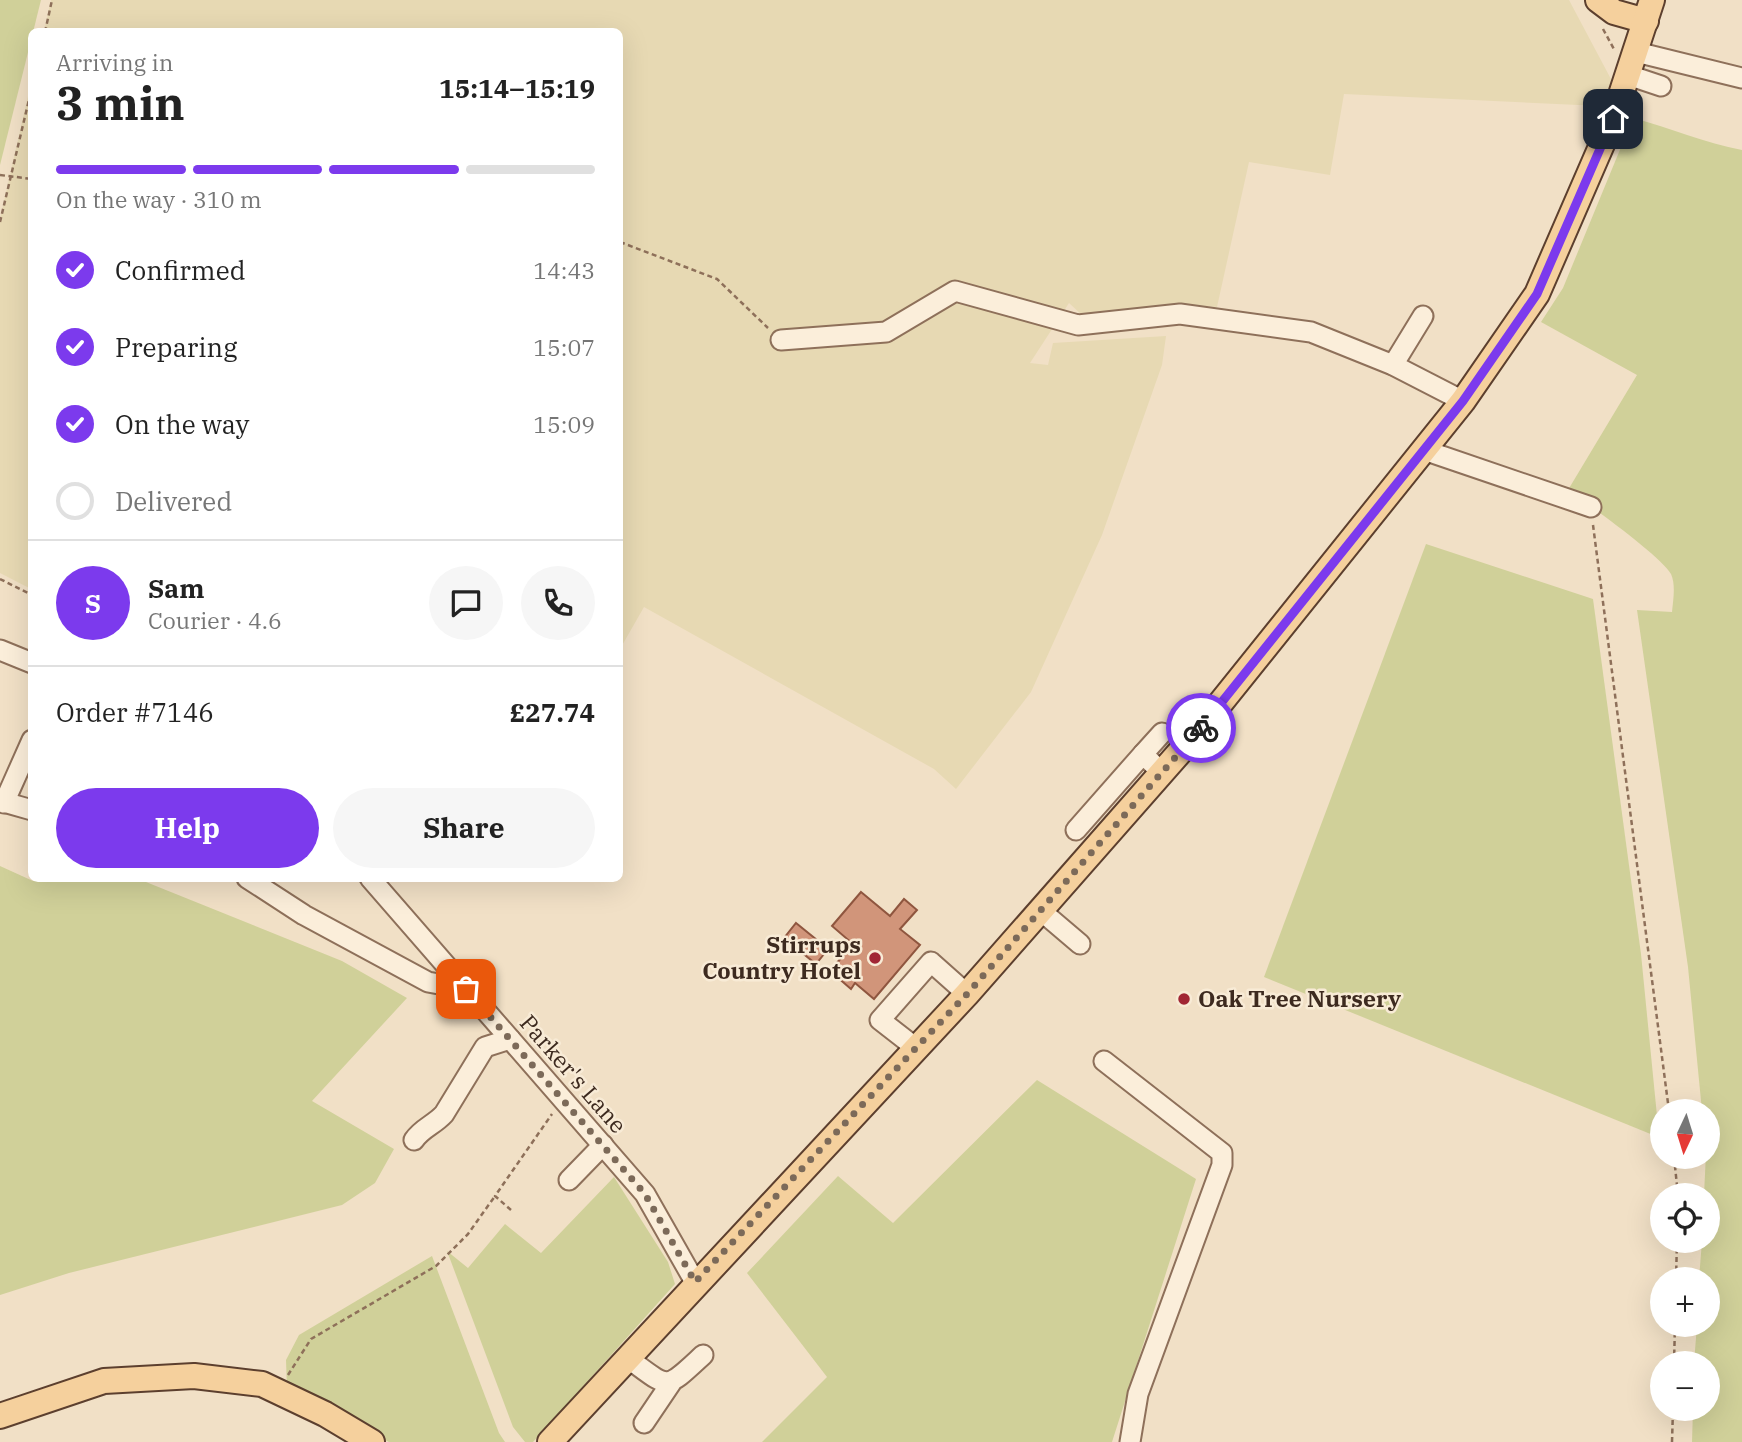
<!DOCTYPE html>
<html lang="en">
<head>
<meta charset="utf-8">
<style>
	:root { --surface:#fff; --page:#f6f6f6; --text:#222; --muted:#767676; --line:#e0e0e0; --accent:#7c3aed }
	body { margin:0; font-family:"IBM Plex Serif",serif; background:var(--page); color:var(--text); height:100vh; display:flex; flex-direction:column; font-size:26px; white-space:nowrap }
	* { box-sizing:border-box; margin:0 }
	p { font-size:23px; color:var(--muted) }
	.icon { flex:none; width:38px; height:38px; fill:none; stroke:currentColor; stroke-width:2; stroke-linecap:round; stroke-linejoin:round }
	.map { position:relative; flex:1; overflow:hidden }
	.sheet { position:absolute; left:28px; top:28px; width:595px; height:854px; display:flex; flex-direction:column; background:var(--surface); border-radius:10px; box-shadow:0 7px 28px #0002 }
	.sheet>* { flex:none }
	.needle { width:46px; rotate:184deg }
	.fabs { position:absolute; left:1650px; top:1099px; display:grid; gap:14px }
	.fabs a { display:grid; place-items:center; width:70px; height:70px; border-radius:50%; background:var(--surface); box-shadow:0 7px 28px #0002; font-size:35px }
	.pin { position:absolute; display:grid; place-items:center; width:60px; height:60px; color:#fff; margin:-30px; border-radius:14px; box-shadow:0 4px 10px #0006 }
	.courier { position:absolute; display:grid; place-items:center; width:70px; height:70px; margin:-35px; border:5px solid #7c3aed; border-radius:50%; background:#fff; color:#222; box-shadow:0 2px 9px #0007 }
	.headline em { font-style:normal; font-weight:700 }
	.headline div { display:flex; flex-direction:column-reverse }
	.headline { display:flex; align-items:center; justify-content:space-between; height:119px; padding:0 28px }
	h1 { font-size:46px; font-weight:700; line-height:52px }
	.bar { display:grid; grid-template-columns:repeat(4,1fr); gap:10px 7px; align-content:center; height:84px; padding:0 28px }
	.bar i { height:9px; border-radius:5px; background:var(--line) }
	.bar .on { background:var(--accent) }
	.bar p { grid-column:span 4 }
	.line { display:flex; align-items:center; gap:18px; padding:0 28px; border-top:2px solid var(--line) }
	.line div { flex:1 }
	.round { display:grid; place-items:center; flex:none; width:74px; height:74px; border-radius:37px; background:var(--page) }
	ol { padding:0 28px; list-style:none }
	li { display:flex; align-items:center; gap:21px; height:77px }
	li p { margin-inline-start:auto }
	li .icon { padding:7px; border-radius:50%; background:var(--accent); color:#fff; stroke-width:4 }
	li:last-child { color:var(--muted) }
	li i { width:38px; height:38px; border:4px solid var(--line); border-radius:50% }
	.cta { display:flex; gap:14px; margin-top:auto; padding:14px 28px }
	.cta a { flex:1; height:80px; border-radius:42px; background:var(--accent); color:#fff; font-size:28px; font-weight:700; line-height:80px; text-align:center }
	.cta a+a { background:var(--page); color:var(--text) }
	.map>svg:first-child { display:block }
	.farmland { fill:#e7d9b3 }
	.green { fill:#d0d099 }
	.building { fill:#d1957a; stroke:#8f563f; stroke-width:2 }
	.lines { fill:none; stroke-linecap:round; stroke-linejoin:round }
	.minor-casing { stroke:#8e705a; stroke-width:23 }
	.major-casing { stroke:#5c3f2e; stroke-width:28 }
	.path { stroke:#8e705a; stroke-width:2.5; stroke-dasharray:5 3.5; stroke-linecap:butt }
	.minor { stroke:#fbeeda; stroke-width:19 }
	.major { stroke:#f5d09d; stroke-width:24 }
	.done { stroke:#7c6a59; stroke-width:7; stroke-dasharray:0 12.6 }
	.route { stroke:#7c3aed; stroke-width:9 }
	.poi-dot { fill:#a12634; stroke:#f8ebd6; stroke-width:2.5 }
	.labels { text-anchor:middle; stroke-width:5; stroke-linejoin:round; paint-order:stroke }
	.poi-label { font-size:23px; font-weight:bold; fill:#3d2a1f; stroke:#f8ebd6; text-anchor:end }
	.street-label { font-size:23px; fill:#3d2a1f; stroke:#f8ebd6 }
</style>
</head>
<body>
<div class="map">
<svg width="1742" height="1442" viewBox="0 0 1742 1442">
	<rect width="100%" height="100%" fill="#f1e0c6"/>
	<g class="farmland">
		<polygon points="51,0 1569,0 1612,81 1600,106 1344,94 1330,175 1249,162 1217,307 1166,304 1083,316 1069,303 1030,363 1048,365 1053,343 1166,336 1162,365 1102,535 1031,692 956,789 934,769 644,607 620,649 620,32 44,32"/>
		<polygon points="31,83 32,589 31,589 0,573 0,219"/>
	</g>
	<g class="green">
		<polygon points="0,0 41,0 0,165"/>
		<path d="M 1633,118 C 1671,128 1705,143 1742,150 L 1742,1442 L 1692,1442 L 1693,1409 L 1708,1409 L 1708,1363 L 1694,1363 L 1697,1325 L 1708,1325 L 1708,1279 L 1699,1279 L 1702,1241 L 1708,1241 L 1708,1195 L 1704,1195 L 1708,1111 L 1702,1111 L 1688,967 L 1637,610 L 1672,612 C 1673,601 1676,585 1671,574 C 1662,557 1587,503 1568,490 L 1637,375 L 1541,322 L 1563,288 Z"/>
		<polygon points="1426,544 1593,599 1641,954 1658,1126 1653,1135 1264,977"/>
		<polygon points="0,866 33,881 146,882 342,961 407,998 312,1101 394,1149 375,1183 342,1205 69,1273 0,1295"/>
		<polygon points="1037,1080 1196,1179 1112,1442 762,1442 827,1377 747,1273 838,1176 893,1223"/>
		<polygon points="614,1177 668,1262 675,1284 533,1442 525,1442 513,1427 447,1251 468,1268 505,1224 541,1253"/>
		<polygon points="432,1256 499,1433 505,1442 389,1442 287,1389 286,1360 299,1335"/>
	</g>
	<g class="building">
		<polygon points="861,892 890,916 904,899 917,910 900,929 920,945 874,999 855,983 851,989 830,971 853,944 832,926"/>
		<polygon points="796,923 828,949 816,964 784,938"/>
	</g>
	<g class="lines">
		<defs>
			<g id="minor">
				<polyline points="1636,52 1742,78"/>
				<polyline points="1628,75 1661,86"/>
				<polyline points="781,340 886,332 955,291 1078,325 1180,314 1311,332 1393,365 1463,401"/>
				<polyline points="1393,365 1423,316"/>
				<polyline points="1424,450 1591,507"/>
				<polyline points="0,650 32,663"/>
				<polyline points="1143,754 1162,733"/>
				<polyline points="0,801 32,810"/>
				<polyline points="4,803 32,740"/>
				<polyline points="1076,830 1143,754 1161,772"/>
				<polyline points="247,878 304,915 428,982 466,989"/>
				<polyline points="370,878 645,1194 695,1282"/>
				<polyline points="1040,910 1080,944"/>
				<polyline points="916,1048 880,1020 931,962 967,994"/>
				<polyline points="1104,1061 1222,1153 1222,1165 1138,1394 1130,1442"/>
				<path d="M 414,1140 C 422,1128 434,1125 444,1114 L 485,1047 L 510,1039"/>
				<polyline points="569,1180 603,1145"/>
				<path d="M 629,1359 C 670,1389 664,1391 703,1355"/>
				<polyline points="644,1423 671,1383"/>
			</g>
			<g id="major">
				<polyline points="1598,0 1614,12 1646,21"/>
				<polyline points="0,1416 104,1381 194,1376 262,1384 325,1414 372,1442"/>
				<polyline points="550,1442 967,994 1194,736 1463,401 1537,294 1613,119 1652,0"/>
			</g>
		</defs>
		<use href="#minor" class="minor-casing"/>
		<use href="#major" class="major-casing"/>
		<g class="path">
			<polyline points="1603,29 1615,51"/>
			<polyline points="45,32 52,0"/>
			<polyline points="0,175 32,179"/>
			<polyline points="0,222 32,87"/>
			<polyline points="620,242 717,279 768,328"/>
			<polyline points="1593,525 1669,1111"/>
			<polyline points="0,579 32,595"/>
			<polyline points="1674,1157 1678,1195"/>
			<polyline points="511,1210 495,1196 552,1114"/>
			<polyline points="1676,1279 1677,1241"/>
			<polyline points="1674,1363 1675,1325"/>
			<polyline points="288,1375 311,1339 436,1266 468,1234 495,1196"/>
			<polyline points="1672,1442 1673,1409"/>
		</g>
		<use href="#minor" class="minor"/>
		<use href="#major" class="major"/>
	</g>
	<g class="lines">
		<polyline class="done" points="466,989 645,1194 695,1282 967,994 1201,728"/>
		<polyline class="route" points="1201,728 1463,401 1537,294 1613,119"/>
	</g>
	<g class="poi-dot">
		<circle cx="875" cy="958" r="7"/>
		<circle cx="1184" cy="999" r="7"/>
	</g>
	<g class="labels">
		<g class="poi-label">
			<text x="861" y="953">Stirrups<tspan x="861" dy="26">Country Hotel</tspan></text>
			<text x="1198" y="1007" text-anchor="start">Oak Tree Nursery</text>
		</g>
		<g class="street-label">
			<text transform="translate(573 1074) rotate(49)" y="8">Parker's Lane</text>
		</g>
	</g>
</svg>
<div class="fabs">
<a><svg class="needle" viewBox="-14 -14 28 28"><path d="M0-13l5 13h-10z" fill="#e53935"/><path d="M0 13l5-13h-10z" fill="#767676"/></svg></a>
<a><svg class="icon" aria-label="locate" viewBox="0 0 24 24"><circle cx="12" cy="12" r="6"/><path d="M12 2v4M12 18v4M2 12h4M18 12h4"/></svg></a>
<a>+</a>
<a>−</a>
</div>
<div class="pin" style="left:466px;top:989px;background:#ea580c"><svg class="icon" aria-label="bag" viewBox="0 0 24 24"><path d="M5 8h14l-1 12H6zM9 8a3 3 0 0 1 6 0"/></svg></div>
<div class="pin" style="left:1613px;top:119px;background:#1f2937"><svg class="icon" aria-label="home" viewBox="0 0 24 24"><path d="M3 11l9-7 9 7M6 9v11h12V9"/></svg></div>
<div class="courier" style="left:1201px;top:728px"><svg class="icon" aria-label="bike" viewBox="0 0 24 24"><circle cx="6" cy="16" r="4"/><circle cx="18" cy="16" r="4"/><path d="M6 16l4-8h5l3 8M10 8l3 8H6M13 5h3"/></svg></div>
<section class="sheet">
<div class="headline"><div><h1>3 min</h1><p>Arriving in</p></div><em>15:14–15:19</em></div>
<div class="bar"><i class="on"></i><i class="on"></i><i class="on"></i><i></i><p>On the way · 310 m</p></div>
<ol>
<li><svg class="icon" aria-label="check" viewBox="0 0 24 24"><path d="M5 12l5 5 9-10"/></svg>Confirmed<p>14:43</p></li>
<li><svg class="icon" aria-label="check" viewBox="0 0 24 24"><path d="M5 12l5 5 9-10"/></svg>Preparing<p>15:07</p></li>
<li><svg class="icon" aria-label="check" viewBox="0 0 24 24"><path d="M5 12l5 5 9-10"/></svg>On the way<p>15:09</p></li>
<li><i></i>Delivered</li>
</ol>
<div class="line" style="height:126px"><b class="round" style="background:var(--accent);color:#fff">S</b><div><b>Sam</b><p>Courier · 4.6</p></div><a class="round"><svg class="icon" aria-label="chat" viewBox="0 0 24 24"><path d="M4 5h16v11H9l-5 4z"/></svg></a><a class="round"><svg class="icon" aria-label="phone" viewBox="0 0 24 24"><path d="M5 4h4l2 5-3 2q2 4 5 5l2-3 5 2v4C11 20 4 13 5 4z"/></svg></a></div>
<div class="line" style="height:91px"><div>Order #7146</div><b>£27.74</b></div>
<div class="cta"><a>Help</a><a>Share</a></div>
</section>
</div>
</body>
</html>
